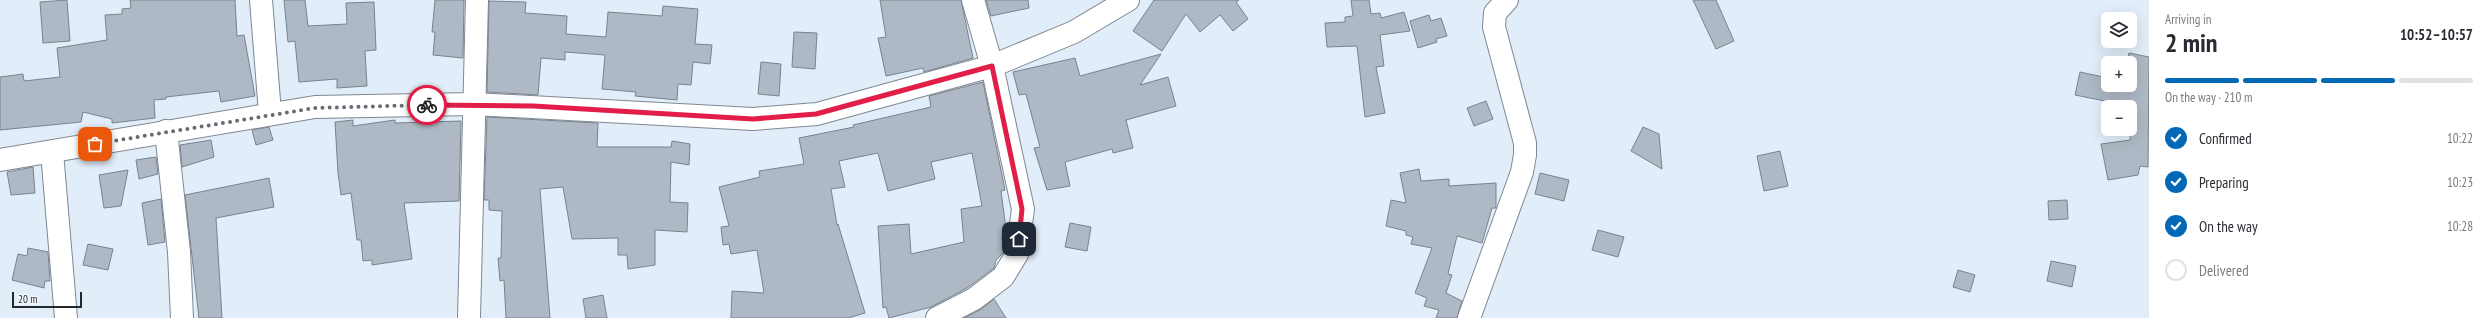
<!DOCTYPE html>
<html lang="en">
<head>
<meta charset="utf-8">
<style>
	:root { --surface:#fff; --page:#f2f2f3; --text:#2b2b33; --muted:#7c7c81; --line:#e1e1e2; --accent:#0469b5 }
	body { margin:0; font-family:"PT Sans Narrow",sans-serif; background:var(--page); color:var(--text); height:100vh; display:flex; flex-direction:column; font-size:15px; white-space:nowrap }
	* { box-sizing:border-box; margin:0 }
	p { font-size:13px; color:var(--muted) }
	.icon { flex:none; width:22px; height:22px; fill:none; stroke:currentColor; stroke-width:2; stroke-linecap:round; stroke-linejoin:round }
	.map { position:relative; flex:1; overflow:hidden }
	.panel { display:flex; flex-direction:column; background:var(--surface); width:340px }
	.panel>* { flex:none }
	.tools { position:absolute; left:2101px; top:12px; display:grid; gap:8px }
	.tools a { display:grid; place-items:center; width:36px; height:36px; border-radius:6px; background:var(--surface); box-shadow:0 4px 16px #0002; font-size:20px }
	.scale { position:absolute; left:12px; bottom:10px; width:70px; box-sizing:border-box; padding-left:4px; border:2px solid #24282c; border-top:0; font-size:11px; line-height:14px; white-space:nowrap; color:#24282c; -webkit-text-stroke:3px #f4f9fe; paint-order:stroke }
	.pin { position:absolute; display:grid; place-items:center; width:34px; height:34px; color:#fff; margin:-17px; border-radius:8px; box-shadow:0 2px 6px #0006 }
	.courier { position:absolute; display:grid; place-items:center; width:40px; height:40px; margin:-20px; border:3px solid #e11d48; border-radius:50%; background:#fff; color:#222; box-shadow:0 1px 5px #0007 }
	.headline em { font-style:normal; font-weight:600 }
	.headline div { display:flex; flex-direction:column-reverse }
	.headline { display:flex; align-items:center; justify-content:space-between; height:68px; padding:0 16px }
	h1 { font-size:26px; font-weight:600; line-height:30px }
	.bar { display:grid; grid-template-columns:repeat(4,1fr); gap:6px 4px; align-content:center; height:48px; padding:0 16px }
	.bar i { height:5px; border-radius:3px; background:var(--line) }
	.bar .selected { background:var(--accent) }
	.bar p { grid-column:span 4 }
	ol { padding:0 16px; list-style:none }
	li { display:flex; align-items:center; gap:12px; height:44px }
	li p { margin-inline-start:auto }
	li .icon { padding:4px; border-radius:50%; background:var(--accent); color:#fff; stroke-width:4 }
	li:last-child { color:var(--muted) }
	li i { width:22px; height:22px; border:2px solid var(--line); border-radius:50% }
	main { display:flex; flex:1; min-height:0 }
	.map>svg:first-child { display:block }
	.building { fill:#aeb9c5; stroke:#79838e }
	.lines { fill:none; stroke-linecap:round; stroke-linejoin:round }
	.street-casing { stroke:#7e8893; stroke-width:24 }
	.secondary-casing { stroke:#7e8893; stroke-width:24 }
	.street { stroke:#fff; stroke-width:22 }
	.secondary { stroke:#fff; stroke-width:22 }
	.done { stroke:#666d74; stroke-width:4; stroke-dasharray:0 7.2 }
	.route { stroke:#e11d48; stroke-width:5 }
</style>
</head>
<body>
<main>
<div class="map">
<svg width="2149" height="318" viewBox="0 0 2149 318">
	<rect width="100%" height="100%" fill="#e1edf9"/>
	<g class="building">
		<polygon points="67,0 70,41 43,43 40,2"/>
		<polygon points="130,0 235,0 237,36 244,35 255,96 221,102 219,91 166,97 166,99 154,100 155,118 112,123 112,119 83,112 81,122 0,130 0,77 23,74 24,81 60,77 57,48 107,40 105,15 122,14 122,9 131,8"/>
		<polygon points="284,0 305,0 308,26 347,24 346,3 374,2 376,50 365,51 367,86 337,88 337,79 299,82 295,41 288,42"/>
		<polygon points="435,0 464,0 463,58 433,55 435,32 432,32"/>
		<polygon points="880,0 961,0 973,58 924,72 923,68 886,76 878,38 886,37"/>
		<polygon points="986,0 1028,0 1029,8 991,16"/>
		<polygon points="1154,0 1239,0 1236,2 1248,19 1233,31 1220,15 1200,32 1186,14 1162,51 1133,31"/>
		<polygon points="1351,0 1369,0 1371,14 1380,13 1381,18 1404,12 1410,31 1380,35 1384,66 1376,67 1385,113 1365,117 1357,46 1327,47 1325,23 1345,22 1345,17 1353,16"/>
		<polygon points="1693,0 1716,0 1734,41 1716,49"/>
		<polygon points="489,1 526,2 525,13 567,16 566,34 606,37 608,12 662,16 663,6 698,9 695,44 712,45 710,64 693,62 691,85 678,84 677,100 635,96 636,92 602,89 605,55 565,52 565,60 541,58 538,95 487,92"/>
		<polygon points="1429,15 1431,21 1441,18 1447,36 1436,39 1437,42 1418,48 1410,21"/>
		<polygon points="794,32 817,33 815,69 792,67"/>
		<polygon points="2129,53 2149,57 2148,167 2140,166 2138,175 2108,180 2101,144 2130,140 2130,106 2075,95 2080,72 2108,78 2108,85 2130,85 2130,63 2127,63"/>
		<polygon points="1161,54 1140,85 1168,77 1176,106 1126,120 1133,148 1113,153 1112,149 1065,162 1070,186 1047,190 1034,148 1040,147 1026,94 1019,95 1013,72 1075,58 1080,76"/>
		<polygon points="761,62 781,64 779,96 758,94"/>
		<polygon points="983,82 1005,190 1001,191 1007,237 1002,238 1004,252 996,260 994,268 967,288 931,307 889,318 886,307 883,308 878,226 909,224 911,254 964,242 961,209 982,206 972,153 931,162 935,179 888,191 878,153 839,161 845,187 831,189 837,225 838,224 865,313 848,318 731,318 732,291 764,293 757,250 731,254 729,244 723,245 721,227 729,226 719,187 760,177 759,171 804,164 799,138 854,127 853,125 931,107 929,96"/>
		<polygon points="1486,101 1493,119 1474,126 1467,108"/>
		<polygon points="487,117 598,123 597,147 671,147 672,141 690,144 689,165 671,162 670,202 688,203 687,232 655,230 655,265 628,269 627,255 618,255 618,238 572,239 563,187 540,189 550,318 506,318 504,280 500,281 498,258 501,258 502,211 489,210 489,200 484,200"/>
		<polygon points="353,120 353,126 395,120 395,123 461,121 459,201 404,203 412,259 372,265 372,260 363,261 361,240 357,240 351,193 341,195 338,173 335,122"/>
		<polygon points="269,127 273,140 256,145 252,130"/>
		<polygon points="1643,127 1659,134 1662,169 1631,151"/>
		<polygon points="211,140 214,157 182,167 180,145"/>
		<polygon points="1780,151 1788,186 1764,191 1757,156"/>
		<polygon points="156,157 158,174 139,179 136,160"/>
		<polygon points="33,167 35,193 11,195 7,172"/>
		<polygon points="1419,169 1421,181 1449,179 1449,186 1496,183 1496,208 1492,208 1482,243 1457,236 1448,274 1452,275 1446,293 1462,301 1457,318 1436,318 1439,310 1424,306 1427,298 1415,293 1432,248 1411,244 1413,237 1406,235 1406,231 1386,226 1391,200 1406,203 1400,173"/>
		<polygon points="128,170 121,206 104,208 99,175"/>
		<polygon points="1540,173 1569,180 1564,201 1535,194"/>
		<polygon points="269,178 274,207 216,218 222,318 199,318 185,195"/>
		<polygon points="161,199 165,242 148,245 142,203"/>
		<polygon points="2067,200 2068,219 2049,220 2048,201"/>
		<polygon points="1070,223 1091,227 1087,251 1065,247"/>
		<polygon points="1598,230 1624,237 1618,257 1592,250"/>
		<polygon points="88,244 113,249 108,270 83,265"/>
		<polygon points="28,248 48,252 50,281 45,281 44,288 12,280 18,254 27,256"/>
		<polygon points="2051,261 2076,266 2072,287 2047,281"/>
		<polygon points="1958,270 1975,275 1970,292 1953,287"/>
		<polygon points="603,295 607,318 586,318 583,299"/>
		<polygon points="994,299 1006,318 964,318 980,310"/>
	</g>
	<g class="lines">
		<defs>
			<g id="street">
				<polyline points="261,0 270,113"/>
				<polyline points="166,131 179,252 182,318"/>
				<polyline points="52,152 66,318"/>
				<polyline points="469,318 477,0"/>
				<polyline points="937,318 974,299 1003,277 1017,254 1023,209 992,66 973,0"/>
				<polyline points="1469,318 1522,172 1525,155 1525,143 1494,27 1495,13 1507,0"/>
			</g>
			<polyline id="secondary" points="0,160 315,107 474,104 753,119 817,114 992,66 1074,32 1128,0"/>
		</defs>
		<use href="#street" class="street-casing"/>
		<use href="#secondary" class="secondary-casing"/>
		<use href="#street" class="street"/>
		<use href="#secondary" class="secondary"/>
	</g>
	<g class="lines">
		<polyline class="done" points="95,144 315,108 427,105"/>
		<polyline class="route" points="427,105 533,106 753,119 816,114 992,66 1022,209 1019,239"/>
	</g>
</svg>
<div class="tools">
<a><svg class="icon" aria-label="layers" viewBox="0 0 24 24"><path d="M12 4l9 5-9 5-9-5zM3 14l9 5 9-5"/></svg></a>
<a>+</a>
<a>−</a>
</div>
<div class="scale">20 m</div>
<div class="pin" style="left:95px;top:144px;background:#ea580c"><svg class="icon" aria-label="bag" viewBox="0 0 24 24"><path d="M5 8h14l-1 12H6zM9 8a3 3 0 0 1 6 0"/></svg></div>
<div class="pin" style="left:1019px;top:239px;background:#1f2937"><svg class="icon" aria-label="home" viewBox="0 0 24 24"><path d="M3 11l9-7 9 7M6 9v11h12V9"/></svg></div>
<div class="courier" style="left:427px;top:105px"><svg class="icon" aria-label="bike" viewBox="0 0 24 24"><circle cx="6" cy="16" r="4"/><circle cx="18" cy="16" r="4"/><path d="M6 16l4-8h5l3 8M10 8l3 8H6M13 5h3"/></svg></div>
</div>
<section class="panel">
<div class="headline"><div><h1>2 min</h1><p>Arriving in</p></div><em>10:52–10:57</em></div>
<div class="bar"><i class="selected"></i><i class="selected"></i><i class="selected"></i><i></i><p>On the way · 210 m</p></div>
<ol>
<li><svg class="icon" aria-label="check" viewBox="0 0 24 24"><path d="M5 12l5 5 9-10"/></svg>Confirmed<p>10:22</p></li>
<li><svg class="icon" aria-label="check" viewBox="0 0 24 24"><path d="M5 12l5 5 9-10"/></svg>Preparing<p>10:23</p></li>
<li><svg class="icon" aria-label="check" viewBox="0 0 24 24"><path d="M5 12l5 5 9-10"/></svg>On the way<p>10:28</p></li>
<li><i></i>Delivered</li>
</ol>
</section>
</main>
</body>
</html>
